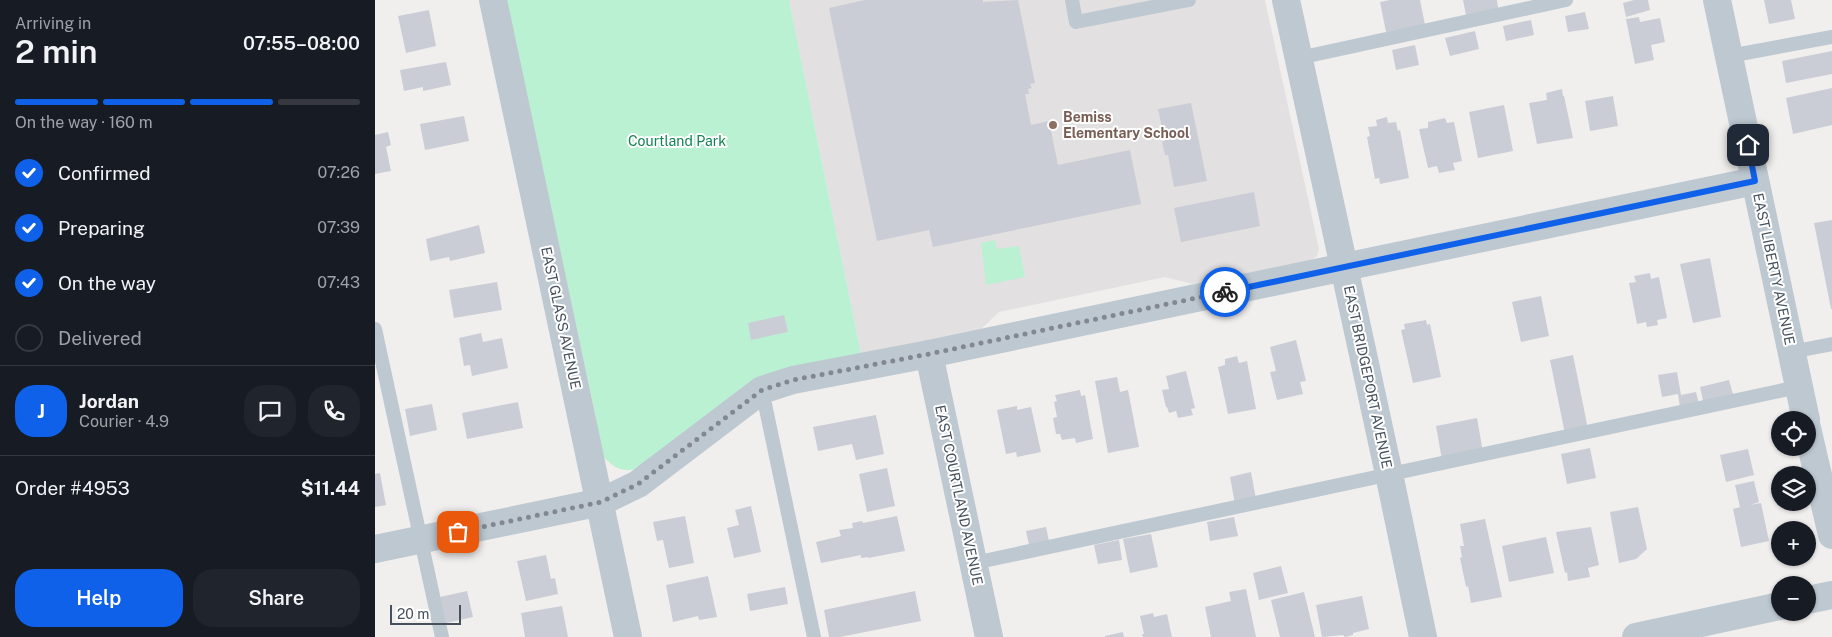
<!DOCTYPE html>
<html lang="en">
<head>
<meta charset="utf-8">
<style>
	:root { --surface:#171b24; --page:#20242c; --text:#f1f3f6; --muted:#9ea1a6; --line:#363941; --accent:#1061ea }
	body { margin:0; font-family:"Public Sans",sans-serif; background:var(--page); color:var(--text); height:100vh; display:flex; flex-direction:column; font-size:19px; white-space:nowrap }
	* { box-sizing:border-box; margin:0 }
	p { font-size:16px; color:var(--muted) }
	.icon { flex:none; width:28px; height:28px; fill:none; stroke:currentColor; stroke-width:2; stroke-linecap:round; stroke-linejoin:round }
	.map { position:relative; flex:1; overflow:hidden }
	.panel { display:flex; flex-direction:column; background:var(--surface); width:375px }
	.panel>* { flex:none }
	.fabs { position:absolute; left:1396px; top:411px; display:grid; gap:10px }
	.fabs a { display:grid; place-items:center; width:45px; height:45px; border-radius:50%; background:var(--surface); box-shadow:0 1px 4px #0004; font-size:25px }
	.scale { position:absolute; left:15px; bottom:12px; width:71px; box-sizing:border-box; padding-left:5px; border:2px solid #46515d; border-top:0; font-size:14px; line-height:18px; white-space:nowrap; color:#46515d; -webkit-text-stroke:4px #fff; paint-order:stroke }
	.pin { position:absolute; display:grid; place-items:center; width:42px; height:42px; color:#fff; margin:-21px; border-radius:10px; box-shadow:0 2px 8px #0006 }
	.courier { position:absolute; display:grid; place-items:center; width:50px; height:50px; margin:-25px; border:4px solid #1061ea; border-radius:50%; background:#fff; color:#222; box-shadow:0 1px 6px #0007 }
	.summary em { font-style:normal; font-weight:600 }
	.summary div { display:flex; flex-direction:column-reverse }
	.summary { display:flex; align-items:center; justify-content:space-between; height:85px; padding:0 15px }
	h1 { font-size:32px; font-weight:600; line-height:38px }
	.bar { display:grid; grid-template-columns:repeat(4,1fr); gap:8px 5px; align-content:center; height:60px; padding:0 15px }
	.bar i { height:6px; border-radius:4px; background:var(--line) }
	.bar .current { background:var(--accent) }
	.bar p { grid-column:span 4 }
	.line { display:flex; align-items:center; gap:12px; padding:0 15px; border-top:1px solid var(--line) }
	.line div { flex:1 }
	.round { display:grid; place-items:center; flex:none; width:52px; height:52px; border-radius:20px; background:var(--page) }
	ol { padding:0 15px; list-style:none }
	li { display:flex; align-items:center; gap:15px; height:55px }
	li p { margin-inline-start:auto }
	li .icon { padding:5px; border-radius:50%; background:var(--accent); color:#fff; stroke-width:4 }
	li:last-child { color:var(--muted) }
	li i { width:28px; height:28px; border:2px solid var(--line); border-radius:50% }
	.button { display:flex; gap:10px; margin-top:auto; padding:10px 15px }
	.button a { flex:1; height:58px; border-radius:20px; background:var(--accent); color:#fff; font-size:20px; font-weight:600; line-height:58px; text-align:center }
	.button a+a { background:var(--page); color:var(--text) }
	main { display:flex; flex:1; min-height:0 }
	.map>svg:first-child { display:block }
	.education { fill:#e2e0e0 }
	.green { fill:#bbf1d3 }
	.building { fill:#cacdd5 }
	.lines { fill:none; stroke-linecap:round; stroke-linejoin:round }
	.lane { stroke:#bec8d1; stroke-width:14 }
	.street { stroke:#bec8d1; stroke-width:28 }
	.done { stroke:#828890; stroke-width:5; stroke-dasharray:0 9 }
	.route { stroke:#1061ea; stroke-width:6 }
	.education-dot { fill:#8d6e63; stroke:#fff; stroke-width:2 }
	.labels { text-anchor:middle; stroke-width:4; stroke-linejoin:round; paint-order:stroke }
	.education-label { font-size:14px; font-weight:bold; fill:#785e54; stroke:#fff; text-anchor:start }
	.park-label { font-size:14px; fill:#128351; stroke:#fff }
	.street-label { font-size:14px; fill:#46515d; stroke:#fff }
</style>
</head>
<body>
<main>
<section class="panel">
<div class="summary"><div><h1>2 min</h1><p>Arriving in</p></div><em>07:55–08:00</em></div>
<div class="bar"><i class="current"></i><i class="current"></i><i class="current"></i><i></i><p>On the way · 160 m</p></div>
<ol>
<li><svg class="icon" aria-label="check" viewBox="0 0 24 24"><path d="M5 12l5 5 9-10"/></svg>Confirmed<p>07:26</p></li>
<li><svg class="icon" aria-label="check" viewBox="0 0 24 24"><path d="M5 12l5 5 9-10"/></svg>Preparing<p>07:39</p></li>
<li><svg class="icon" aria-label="check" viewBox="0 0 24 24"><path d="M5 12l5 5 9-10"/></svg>On the way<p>07:43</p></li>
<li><i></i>Delivered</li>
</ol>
<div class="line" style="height:90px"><b class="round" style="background:var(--accent);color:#fff">J</b><div><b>Jordan</b><p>Courier · 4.9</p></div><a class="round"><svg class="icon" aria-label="chat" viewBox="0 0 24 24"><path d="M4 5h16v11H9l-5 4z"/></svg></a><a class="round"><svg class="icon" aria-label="phone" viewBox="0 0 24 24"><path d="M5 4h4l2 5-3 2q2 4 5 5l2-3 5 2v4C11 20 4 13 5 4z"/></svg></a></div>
<div class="line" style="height:65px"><div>Order #4953</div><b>$11.44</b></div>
<div class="button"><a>Help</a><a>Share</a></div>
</section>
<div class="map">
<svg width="1457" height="637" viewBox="0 0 1457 637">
	<rect width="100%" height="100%" fill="#f1efee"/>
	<polygon class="education" points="414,0 890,0 944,249 942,256 936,261 817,284 790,277 624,312 606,329 486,354"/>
	<g class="green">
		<path d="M 131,0 L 414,0 L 486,354 L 271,467 C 243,474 241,469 221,450 L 220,413 Z"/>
		<polygon points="620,240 622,249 644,246 650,277 611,285 606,243"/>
	</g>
	<g class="building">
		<polygon points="490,0 608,0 608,2 643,0 660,83 655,84 657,88 653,89 654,94 650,94 656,125 674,121 683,165 755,150 766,204 558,247 554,230 502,241 454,8"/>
		<polygon points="1015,0 1045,0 1050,25 1011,32 1005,2"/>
		<polygon points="1088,0 1122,0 1124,14 1092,20"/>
		<polygon points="1259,0 1273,0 1275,10 1251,17 1248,3"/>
		<polygon points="1389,0 1416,0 1420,19 1394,24"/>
		<polygon points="54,10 61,46 31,53 23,16"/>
		<polygon points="1210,12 1214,29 1193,32 1190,16"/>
		<polygon points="1264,17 1265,22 1285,18 1290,42 1276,45 1279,60 1260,64 1251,19"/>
		<polygon points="1156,20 1159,35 1131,41 1128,26"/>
		<polygon points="1100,31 1104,49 1075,56 1070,38"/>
		<polygon points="1040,45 1044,65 1021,70 1017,50"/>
		<polygon points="1457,51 1457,74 1411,83 1407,61"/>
		<polygon points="71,62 76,85 48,91 48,87 29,91 25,70"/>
		<polygon points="1457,88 1457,125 1418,134 1411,98"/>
		<polygon points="1187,89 1188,96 1189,96 1198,138 1162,144 1154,103 1172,100 1171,93"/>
		<polygon points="1238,96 1243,126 1215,131 1210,101"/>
		<polygon points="816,103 832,181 799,187 793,155 790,155 787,142 790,141 783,109"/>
		<polygon points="1129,105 1138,151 1103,158 1094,112"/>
		<polygon points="89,116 94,141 50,150 45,124"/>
		<polygon points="1012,117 1013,123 1021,122 1023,131 1025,130 1034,178 1005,184 1004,178 1000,179 992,137 995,136 993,127 1002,126 1001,120"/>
		<polygon points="1070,118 1072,123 1079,122 1087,161 1078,163 1080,170 1064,173 1062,166 1053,168 1044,129 1053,128 1053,122"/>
		<polygon points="13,132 16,145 11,147 16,171 0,174 0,135"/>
		<polygon points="879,192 885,226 806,242 799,208"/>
		<polygon points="1457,220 1457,309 1456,309 1439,223"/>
		<polygon points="104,225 110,253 75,261 74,257 55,261 51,239"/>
		<polygon points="1335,258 1346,317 1318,323 1305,264"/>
		<polygon points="1275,273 1276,279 1284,277 1292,318 1282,320 1283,325 1272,327 1271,322 1262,324 1254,283 1261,282 1259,276"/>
		<polygon points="122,282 127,310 79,318 74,290"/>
		<polygon points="1166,296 1174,336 1146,342 1137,302"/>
		<polygon points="409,315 413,332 376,340 373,323"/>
		<polygon points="1051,320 1052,325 1055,324 1066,377 1038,383 1026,330 1030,329 1029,324"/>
		<polygon points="106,333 108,342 127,338 133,368 97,376 95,365 89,366 84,338"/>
		<polygon points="921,340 931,381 925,382 928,394 902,400 895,372 901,371 895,347"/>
		<polygon points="1198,355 1213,429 1190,434 1175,360"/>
		<polygon points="862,356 864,363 872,361 881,409 853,414 843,367 850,365 850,359"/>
		<polygon points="811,371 820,408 816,409 818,415 803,418 801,411 794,413 792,407 791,407 787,390 794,389 791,376"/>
		<polygon points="1302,372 1306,395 1321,392 1324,404 1305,407 1303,394 1287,397 1283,375"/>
		<polygon points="742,377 745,392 753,390 764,447 733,453 720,381"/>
		<polygon points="1354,380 1359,398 1329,405 1325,387"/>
		<polygon points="705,390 706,396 710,395 718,439 701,443 700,438 687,440 685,434 681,434 678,418 682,417 679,402 682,401 680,395"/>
		<polygon points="143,402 148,428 92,439 87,413"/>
		<polygon points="57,404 62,430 35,436 30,409"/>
		<polygon points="642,406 642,410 656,407 666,452 642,457 641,452 631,454 622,410"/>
		<polygon points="501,415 509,454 481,460 477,444 443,451 438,427"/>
		<polygon points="1102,418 1108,452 1067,460 1061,426"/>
		<polygon points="1215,448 1221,478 1192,484 1186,454"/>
		<polygon points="1373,449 1379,475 1351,482 1345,455"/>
		<polygon points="512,468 520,506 492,512 484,474"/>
		<polygon points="876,472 881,499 860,504 855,477"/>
		<polygon points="5,473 11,505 0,507 0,474"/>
		<polygon points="1379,481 1384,502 1375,505 1386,503 1394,541 1366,547 1358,509 1365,507 1360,485"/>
		<polygon points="376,506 386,552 359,558 352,528 364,525 360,510"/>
		<polygon points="1263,507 1272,549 1261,559 1244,563 1235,512"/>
		<polygon points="310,516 319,563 294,568 288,540 282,541 278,522"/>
		<polygon points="522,516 530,551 493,558 493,557 486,558 486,555 446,563 441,542 466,536 464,530 478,528 477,523 487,521 488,523"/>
		<polygon points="859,517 863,536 835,541 832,522"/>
		<polygon points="1110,519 1127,597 1096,603 1093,586 1091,587 1085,558 1087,557 1085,546 1089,546 1085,524"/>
		<polygon points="671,527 674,541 654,545 651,531"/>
		<polygon points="1216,527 1224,565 1213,568 1215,577 1193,581 1192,572 1190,573 1181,532"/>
		<polygon points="776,534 783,567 755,573 748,539"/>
		<polygon points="1171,537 1179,573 1134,582 1127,546"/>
		<polygon points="744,540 747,560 723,564 719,545"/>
		<polygon points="171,555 176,579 180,578 183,594 151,601 142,561"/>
		<polygon points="906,566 913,593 884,600 878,573"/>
		<polygon points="333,576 342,617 324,620 323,616 298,622 291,585"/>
		<polygon points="410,587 413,604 375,611 372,594"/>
		<polygon points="871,589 881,637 836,637 830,607 856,601 854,592"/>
		<polygon points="92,591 98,617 71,623 65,597"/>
		<polygon points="540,591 546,621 465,637 454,637 449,610"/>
		<polygon points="929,592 940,637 905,637 896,600"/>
		<polygon points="987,596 994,629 978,633 978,635 970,637 968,635 947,637 941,605"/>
		<polygon points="187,606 193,637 150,637 146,613"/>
		<polygon points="778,613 779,617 792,614 797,637 768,637 767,634 769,634 765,616"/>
		<polygon points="748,632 749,637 730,637 730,636"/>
	</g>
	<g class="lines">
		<g class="lane">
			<polyline points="697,0 701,22 814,0"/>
			<polyline points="1354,56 1457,37"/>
			<polyline points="924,58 1191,0"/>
			<polyline points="0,329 67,637"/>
			<polyline points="1416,352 1457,344"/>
			<polyline points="387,390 439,637"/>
			<polyline points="599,563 1423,387"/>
		</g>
		<g class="street">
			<polyline points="118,0 253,637"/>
			<polyline points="911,0 1014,474 1048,637"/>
			<polyline points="1342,0 1431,420"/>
			<polyline points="554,354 614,637"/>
			<polyline points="1432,428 1457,535"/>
			<polyline points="0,549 226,502 263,484 387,390 418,380 554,354 1380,181"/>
			<polyline points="1432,600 1457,595"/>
			<polyline points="1261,637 1405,606"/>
		</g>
	</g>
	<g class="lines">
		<polyline class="done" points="83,532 226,502 263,484 387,390 418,380 554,354 850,292"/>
		<polyline class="route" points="850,292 1380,181 1373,145"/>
	</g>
	<circle class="education-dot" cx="678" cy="125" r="5"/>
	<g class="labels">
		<g class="education-label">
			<text x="688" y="122">Bemiss<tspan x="688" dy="16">Elementary School</tspan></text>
		</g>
		<g class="park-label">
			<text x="302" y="146">Courtland Park</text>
		</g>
		<g class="street-label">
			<text transform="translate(1399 269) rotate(78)" y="5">EAST LIBERTY AVENUE</text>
			<text transform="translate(186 318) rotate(78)" y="5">EAST GLASS AVENUE</text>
			<text transform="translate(993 377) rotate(78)" y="5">EAST BRIDGEPORT AVENUE</text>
			<text transform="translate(584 495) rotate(78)" y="5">EAST COURTLAND AVENUE</text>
		</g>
	</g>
</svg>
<div class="fabs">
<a><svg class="icon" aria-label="locate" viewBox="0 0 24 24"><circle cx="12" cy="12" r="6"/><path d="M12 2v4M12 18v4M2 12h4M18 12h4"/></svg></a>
<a><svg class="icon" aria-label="layers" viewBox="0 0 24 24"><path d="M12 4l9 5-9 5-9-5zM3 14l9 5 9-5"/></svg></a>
<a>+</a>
<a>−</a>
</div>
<div class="scale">20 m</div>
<div class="pin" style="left:83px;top:532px;background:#ea580c"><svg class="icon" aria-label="bag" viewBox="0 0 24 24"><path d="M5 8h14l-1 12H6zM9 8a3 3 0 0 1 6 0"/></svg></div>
<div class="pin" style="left:1373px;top:145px;background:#1f2937"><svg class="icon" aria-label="home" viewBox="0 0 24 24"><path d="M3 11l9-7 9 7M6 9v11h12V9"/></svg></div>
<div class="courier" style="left:850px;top:292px"><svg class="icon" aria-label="bike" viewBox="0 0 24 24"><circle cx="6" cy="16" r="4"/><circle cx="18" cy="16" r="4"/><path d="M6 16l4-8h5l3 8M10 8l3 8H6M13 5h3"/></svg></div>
</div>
</main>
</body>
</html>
